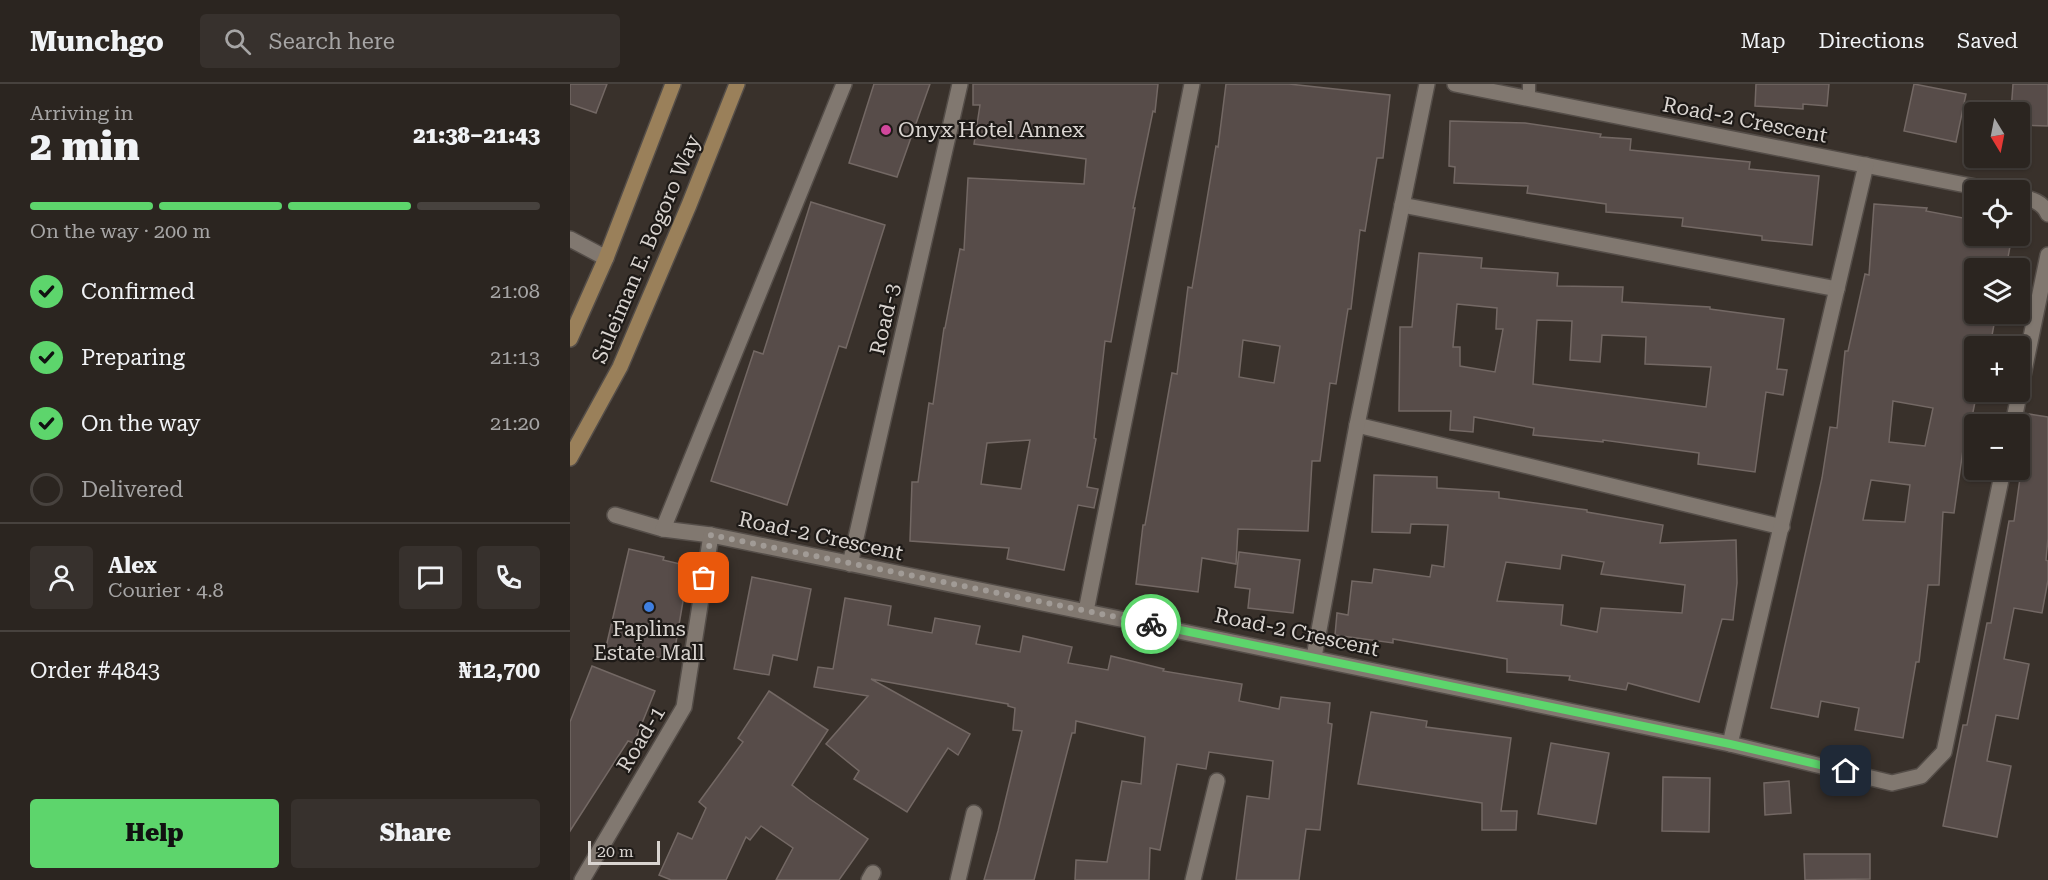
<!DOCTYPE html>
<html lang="en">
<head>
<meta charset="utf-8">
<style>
	:root { --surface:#2b2520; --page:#37312d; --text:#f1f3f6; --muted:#a6a5a5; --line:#47423e; --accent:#5dd56c }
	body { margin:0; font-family:"Roboto Serif",serif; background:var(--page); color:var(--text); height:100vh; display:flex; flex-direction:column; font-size:22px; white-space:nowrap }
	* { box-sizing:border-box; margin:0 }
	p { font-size:20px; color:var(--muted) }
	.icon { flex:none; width:33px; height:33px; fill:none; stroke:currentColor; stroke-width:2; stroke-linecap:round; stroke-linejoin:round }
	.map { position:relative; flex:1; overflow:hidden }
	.drawer { display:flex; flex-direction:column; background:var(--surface); width:570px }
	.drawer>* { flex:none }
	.needle { width:39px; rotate:170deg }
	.fabs { position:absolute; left:1394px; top:18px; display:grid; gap:12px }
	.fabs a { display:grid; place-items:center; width:66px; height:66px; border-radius:6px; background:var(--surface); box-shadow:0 2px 4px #0004,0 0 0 2px var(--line); font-size:30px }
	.scale { position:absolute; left:18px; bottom:15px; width:72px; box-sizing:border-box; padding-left:6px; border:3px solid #d9d4d0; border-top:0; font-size:16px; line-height:21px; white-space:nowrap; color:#d9d4d0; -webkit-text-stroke:4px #1e1a17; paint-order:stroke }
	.pin { position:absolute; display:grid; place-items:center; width:51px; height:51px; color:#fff; margin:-26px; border-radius:12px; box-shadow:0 3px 9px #0006 }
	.courier { position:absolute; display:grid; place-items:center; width:60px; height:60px; margin:-30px; border:4px solid #5dd56c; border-radius:50%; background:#fff; color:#222; box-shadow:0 2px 8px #0007 }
	.head em { font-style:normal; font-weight:800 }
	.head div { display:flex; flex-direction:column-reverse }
	.head { display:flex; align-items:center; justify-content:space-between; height:102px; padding:0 30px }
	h1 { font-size:39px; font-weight:800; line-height:45px }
	.bar { display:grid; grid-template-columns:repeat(4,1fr); gap:9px 6px; align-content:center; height:72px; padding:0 30px }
	.bar i { height:8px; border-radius:4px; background:var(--line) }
	.bar .selected { background:var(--accent) }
	.bar p { grid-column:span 4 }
	.line { display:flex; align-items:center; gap:15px; padding:0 30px; border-top:2px solid var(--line) }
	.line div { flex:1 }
	.round { display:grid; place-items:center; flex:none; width:63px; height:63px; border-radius:6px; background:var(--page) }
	ol { padding:0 30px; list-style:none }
	li { display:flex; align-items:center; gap:18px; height:66px }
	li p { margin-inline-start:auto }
	li .icon { padding:6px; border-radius:50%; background:var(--accent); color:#111; stroke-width:4 }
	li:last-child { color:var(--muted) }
	li i { width:33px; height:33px; border:3px solid var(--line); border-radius:50% }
	.action { display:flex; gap:12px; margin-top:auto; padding:12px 30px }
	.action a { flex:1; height:69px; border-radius:6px; background:var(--accent); color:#111; font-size:24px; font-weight:800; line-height:69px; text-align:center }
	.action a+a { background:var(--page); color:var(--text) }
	header { display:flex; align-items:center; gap:36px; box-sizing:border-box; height:84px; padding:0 30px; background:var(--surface); border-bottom:2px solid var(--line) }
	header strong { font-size:28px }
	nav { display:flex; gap:33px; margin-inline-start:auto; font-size:21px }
	.search { width:420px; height:54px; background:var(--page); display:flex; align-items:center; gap:15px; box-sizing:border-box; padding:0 21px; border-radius:6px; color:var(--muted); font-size:22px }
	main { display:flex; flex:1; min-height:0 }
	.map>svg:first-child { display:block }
	.building { fill:#574c49; stroke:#736864; stroke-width:1.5; fill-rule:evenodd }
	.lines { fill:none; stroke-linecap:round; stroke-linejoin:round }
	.lane-casing { stroke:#544d48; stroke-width:15 }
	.street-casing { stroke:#544d48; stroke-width:18 }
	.secondary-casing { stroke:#544d48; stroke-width:18 }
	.lane { stroke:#817870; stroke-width:12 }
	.street { stroke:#817870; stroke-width:15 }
	.secondary { stroke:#9a805a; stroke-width:15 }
	.done { stroke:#a19b96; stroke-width:6; stroke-dasharray:0 10.8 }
	.route { stroke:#5dd56c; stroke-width:8 }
	.hotel-dot { fill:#d1479c; stroke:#1e1a17; stroke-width:2 }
	.shop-dot { fill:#3f7fe0; stroke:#1e1a17; stroke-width:2 }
	.labels { text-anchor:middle; stroke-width:4.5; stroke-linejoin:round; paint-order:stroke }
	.street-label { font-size:21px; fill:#d9d4d0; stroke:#1e1a17 }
	.poi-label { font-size:21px; fill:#d9d4d0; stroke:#1e1a17; text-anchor:start }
</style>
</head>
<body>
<header>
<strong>Munchgo</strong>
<div class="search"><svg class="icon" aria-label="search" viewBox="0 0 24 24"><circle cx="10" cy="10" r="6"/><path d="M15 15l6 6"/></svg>Search here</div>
<nav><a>Map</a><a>Directions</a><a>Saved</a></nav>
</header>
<main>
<section class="drawer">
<div class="head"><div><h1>2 min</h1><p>Arriving in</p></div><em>21:38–21:43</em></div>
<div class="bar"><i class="selected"></i><i class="selected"></i><i class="selected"></i><i></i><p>On the way · 200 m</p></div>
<ol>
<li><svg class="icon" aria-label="check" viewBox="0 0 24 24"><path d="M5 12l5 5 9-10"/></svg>Confirmed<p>21:08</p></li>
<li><svg class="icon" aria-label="check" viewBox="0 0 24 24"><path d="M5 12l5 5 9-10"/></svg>Preparing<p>21:13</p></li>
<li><svg class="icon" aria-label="check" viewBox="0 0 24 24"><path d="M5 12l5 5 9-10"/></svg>On the way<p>21:20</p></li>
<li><i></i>Delivered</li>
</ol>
<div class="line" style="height:108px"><a class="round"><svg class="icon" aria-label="person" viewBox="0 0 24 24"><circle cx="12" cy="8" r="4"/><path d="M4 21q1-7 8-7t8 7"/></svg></a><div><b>Alex</b><p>Courier · 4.8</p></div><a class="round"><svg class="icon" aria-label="chat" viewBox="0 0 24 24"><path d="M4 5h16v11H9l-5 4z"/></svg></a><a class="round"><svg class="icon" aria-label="phone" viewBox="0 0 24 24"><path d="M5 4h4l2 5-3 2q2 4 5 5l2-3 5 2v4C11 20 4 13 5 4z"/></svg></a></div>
<div class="line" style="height:78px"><div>Order #4843</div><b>₦12,700</b></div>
<div class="action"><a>Help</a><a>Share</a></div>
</section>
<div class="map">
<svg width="1478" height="796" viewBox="0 0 1478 796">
	<rect width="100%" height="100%" fill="#39312b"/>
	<g class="building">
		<polygon points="0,0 37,0 26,29 0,20"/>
		<polygon points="304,0 360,0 327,93 279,79"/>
		<path d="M 403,0 L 588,0 L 585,28 L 583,27 L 563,124 L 565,124 L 541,258 L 535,257 L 524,354 L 526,355 L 517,403 L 528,405 L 524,424 L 508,421 L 494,486 L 437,475 L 439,464 L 340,457 L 342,398 L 348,398 L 359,319 L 363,320 L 374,244 L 375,244 L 390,165 L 394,166 L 398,94 L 514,100 L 516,75 L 404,60 L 410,21 L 403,21 ZM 460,356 L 451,405 L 411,400 L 417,359 Z"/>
		<path d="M 656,0 L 719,0 L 820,11 L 813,74 L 807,74 L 795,147 L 790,146 L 781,225 L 778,225 L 766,300 L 760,299 L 750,377 L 742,377 L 738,447 L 668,445 L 666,480 L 632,474 L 628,508 L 566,500 L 573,441 L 575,441 L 602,289 L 607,290 L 618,203 L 622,204 L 646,62 L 648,63 ZM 673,256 L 710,262 L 704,299 L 669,293 Z"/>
		<polygon points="1186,0 1259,0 1257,22 1233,20 1233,25 1185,22"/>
		<polygon points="1344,0 1396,10 1386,58 1334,47"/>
		<polygon points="1443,0 1478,0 1478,42 1449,41 1449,28 1441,28"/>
		<polygon points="880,37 955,39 1031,50 1030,53 1061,55 1060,66 1180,78 1179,85 1249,92 1242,161 1192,156 1192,152 1112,142 1113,134 1036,128 1036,120 957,109 958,102 884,99 885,83 879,82"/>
		<polygon points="241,118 315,141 276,264 269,262 217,421 141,397 184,267 193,270"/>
		<path d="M 1304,120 L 1357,124 L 1356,127 L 1404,136 L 1404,152 L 1442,152 L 1436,184 L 1404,184 L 1404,230 L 1426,230 L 1420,262 L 1404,262 L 1404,308 L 1407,308 L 1398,353 L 1395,352 L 1384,429 L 1373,428 L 1369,501 L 1358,501 L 1349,578 L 1346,578 L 1333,654 L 1285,646 L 1289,624 L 1251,617 L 1248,633 L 1201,624 L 1252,394 L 1260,343 L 1267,344 L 1275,267 L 1278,267 L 1295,190 L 1299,191 ZM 1323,317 L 1363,324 L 1355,362 L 1319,358 ZM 1301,396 L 1340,401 L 1335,438 L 1293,436 Z"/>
		<path d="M 849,169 L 912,174 L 911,184 L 988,189 L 987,202 L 1053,203 L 1052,218 L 1140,223 L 1140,225 L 1214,235 L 1207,285 L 1217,286 L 1213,311 L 1196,308 L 1185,388 L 1128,380 L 1129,369 L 1033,356 L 1033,358 L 963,351 L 964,344 L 904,333 L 903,348 L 880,346 L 881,327 L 829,327 L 830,243 L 842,243 ZM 887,220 L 927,224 L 926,245 L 933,245 L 925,288 L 890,282 L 890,263 L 883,263 ZM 967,236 L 1002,237 L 1000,276 L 1030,278 L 1032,251 L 1076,253 L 1075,280 L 1141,283 L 1136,323 L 963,300 Z"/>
		<polygon points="1459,330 1478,333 1478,454 1476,476 1478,477 1478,496 1472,529 1444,524 1434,575 1459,580 1448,635 1426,631 1417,677 1441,682 1427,753 1373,742 1393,641 1397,641 1417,539 1421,539 1439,437 1444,437"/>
		<path d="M 804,391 L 867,393 L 867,404 L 929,408 L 929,414 L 1017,426 L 1017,428 L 1093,441 L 1090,459 L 1166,456 L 1167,499 L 1163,536 L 1152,535 L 1129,618 L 1058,599 L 1056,606 L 999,596 L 1000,592 L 937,588 L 937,575 L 823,555 L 823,559 L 765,551 L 767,529 L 778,531 L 782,497 L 802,499 L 804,485 L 860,493 L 862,481 L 874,483 L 878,441 L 841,440 L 840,449 L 802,448 ZM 992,471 L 1034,478 L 1031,490 L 1115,501 L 1112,529 L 1031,524 L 1027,548 L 991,541 L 993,521 L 927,517 L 936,478 L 990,485 Z"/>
		<polygon points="59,465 94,473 93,476 119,482 103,576 36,563"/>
		<polygon points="669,468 730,476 723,529 678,524 680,505 665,503"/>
		<polygon points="182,493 241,505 227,576 203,571 199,591 164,585"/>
		<polygon points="275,514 321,522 318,541 362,549 365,534 410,542 406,560 450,568 453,552 502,563 498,579 538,586 541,572 594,585 593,587 672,600 669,617 709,625 711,613 760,619 758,639 762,640 750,746 736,745 729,796 666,796 677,712 699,715 703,677 639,668 636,685 607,680 590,766 580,764 579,796 505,796 506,776 537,778 552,697 571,700 575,653 506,637 505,649 502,649 464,796 414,796 428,747 452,647 443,646 445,624 438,622 438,620 301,595 400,650 388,671 378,664 337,728 284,695 289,687 256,660 298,612 244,603 248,583 263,585"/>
		<polygon points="22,582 85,607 64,659 58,657 0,747 0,638"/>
		<polygon points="199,607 258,646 222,701 240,715 298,755 269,796 206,796 223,764 191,742 180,756 176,753 156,796 101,796 89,791 108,749 122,755 136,724 129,718 173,658 168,654"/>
		<polygon points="801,628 857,637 856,643 941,654 931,727 947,727 946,746 912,746 912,719 788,700"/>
		<polygon points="981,659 1039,669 1026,740 968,730"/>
		<polygon points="1093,693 1140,694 1139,748 1092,747"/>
		<polygon points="1219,697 1221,729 1195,731 1194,699"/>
		<polygon points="1234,770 1300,770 1300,795 1235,796"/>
	</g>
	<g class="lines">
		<defs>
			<polyline id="lane" points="959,15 959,0"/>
			<g id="street">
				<polyline points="885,0 1421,106"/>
				<path d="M 1449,112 C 1461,115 1473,118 1478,130"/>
				<polyline points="832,121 1267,205"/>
				<polyline points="0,155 36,174"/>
				<polyline points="1443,340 1478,171"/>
				<polyline points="787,341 1212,443"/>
				<polyline points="45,431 93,445 141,451 1160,660 1322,699 1351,692 1374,668 1433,386"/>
				<polyline points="93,445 274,0"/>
				<polyline points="280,480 390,0"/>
				<polyline points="516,527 622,0"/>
				<polyline points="744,573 787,341 857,0"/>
				<polyline points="1160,660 1296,81"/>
				<polyline points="12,796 114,623 141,451"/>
				<polyline points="299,796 303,789"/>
				<polyline points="388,796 404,729"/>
				<polyline points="623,796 647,697"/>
			</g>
			<g id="secondary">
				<polyline points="0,255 36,174 103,0"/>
				<polyline points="0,374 50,283 119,121 167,0"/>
			</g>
		</defs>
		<use href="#lane" class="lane-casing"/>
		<use href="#street" class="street-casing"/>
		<use href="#secondary" class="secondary-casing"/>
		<use href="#lane" class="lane"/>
		<use href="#street" class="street"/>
		<use href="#secondary" class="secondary"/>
	</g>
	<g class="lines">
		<polyline class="done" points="134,494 141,451 581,540"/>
		<polyline class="route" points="581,540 1160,660 1276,687"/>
	</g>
	<circle class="hotel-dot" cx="316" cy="46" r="6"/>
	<circle class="shop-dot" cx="79" cy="523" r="6"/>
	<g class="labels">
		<g class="street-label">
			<text transform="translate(1175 36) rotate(11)" y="7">Road-2 Crescent</text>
			<text transform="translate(76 165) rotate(-67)" y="7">Suleiman E. Bogoro Way</text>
			<text transform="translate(315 235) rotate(-77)" y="7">Road-3</text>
			<text transform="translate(251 452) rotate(12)" y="7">Road-2 Crescent</text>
			<text transform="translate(727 548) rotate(12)" y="7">Road-2 Crescent</text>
			<text transform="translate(71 655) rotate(-59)" y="7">Road-1</text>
		</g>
		<g class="poi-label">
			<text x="328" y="53">Onyx Hotel Annex</text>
			<text x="79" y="552" text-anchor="middle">Faplins<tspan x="79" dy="24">Estate Mall</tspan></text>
		</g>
	</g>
</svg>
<div class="fabs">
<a><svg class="needle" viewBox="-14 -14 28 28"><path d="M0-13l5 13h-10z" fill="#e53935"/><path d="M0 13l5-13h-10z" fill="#a6a5a5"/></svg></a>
<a><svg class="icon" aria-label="locate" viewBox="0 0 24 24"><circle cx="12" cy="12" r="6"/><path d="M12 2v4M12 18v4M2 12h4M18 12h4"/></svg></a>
<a><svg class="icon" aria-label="layers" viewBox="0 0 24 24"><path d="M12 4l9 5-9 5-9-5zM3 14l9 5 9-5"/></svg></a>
<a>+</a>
<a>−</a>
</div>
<div class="scale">20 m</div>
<div class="pin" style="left:134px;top:494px;background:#ea580c"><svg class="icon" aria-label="bag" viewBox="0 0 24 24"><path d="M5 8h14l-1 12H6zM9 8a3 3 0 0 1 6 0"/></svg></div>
<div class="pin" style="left:1276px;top:687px;background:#1f2937"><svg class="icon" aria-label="home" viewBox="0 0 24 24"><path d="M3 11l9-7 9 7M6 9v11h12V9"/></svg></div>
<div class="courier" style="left:581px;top:540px"><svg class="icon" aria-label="bike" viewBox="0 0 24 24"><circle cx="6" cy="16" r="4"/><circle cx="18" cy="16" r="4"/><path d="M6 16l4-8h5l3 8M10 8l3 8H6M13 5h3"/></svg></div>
</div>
</main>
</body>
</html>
